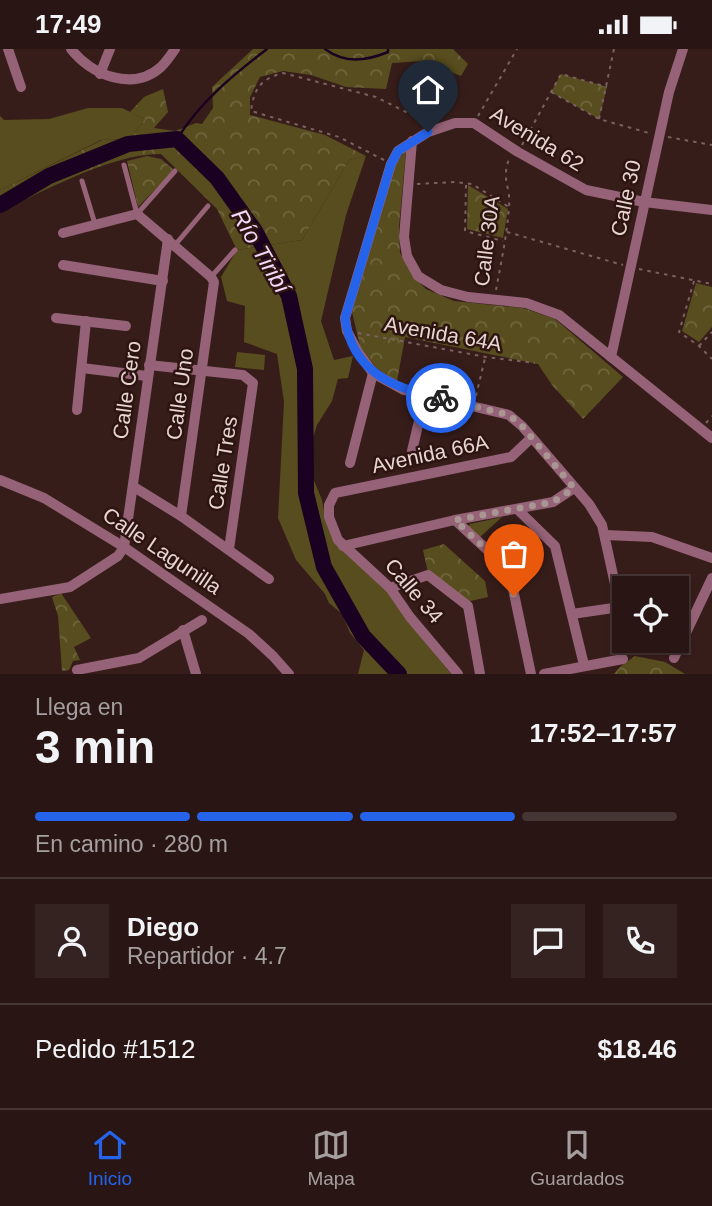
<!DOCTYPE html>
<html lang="es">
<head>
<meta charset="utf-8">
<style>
	:root { --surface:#291614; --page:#352322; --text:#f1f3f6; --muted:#a59fa0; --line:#453534; --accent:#2563eb }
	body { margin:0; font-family:Helvetica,sans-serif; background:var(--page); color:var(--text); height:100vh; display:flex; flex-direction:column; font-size:26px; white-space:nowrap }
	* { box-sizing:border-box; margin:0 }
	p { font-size:23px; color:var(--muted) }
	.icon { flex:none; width:38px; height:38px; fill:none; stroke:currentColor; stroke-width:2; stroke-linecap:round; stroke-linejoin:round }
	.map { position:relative; height:625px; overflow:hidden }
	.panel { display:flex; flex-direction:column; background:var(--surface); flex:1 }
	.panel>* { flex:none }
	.controls { position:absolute; left:612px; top:527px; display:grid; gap:14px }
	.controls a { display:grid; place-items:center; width:77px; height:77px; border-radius:0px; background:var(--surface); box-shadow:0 2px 5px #0004,0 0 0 2px var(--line); font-size:35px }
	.pin { position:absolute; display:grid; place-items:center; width:60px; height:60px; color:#fff; margin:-72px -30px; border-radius:50% 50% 50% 0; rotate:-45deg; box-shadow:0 0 7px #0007 }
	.pin .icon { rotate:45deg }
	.courier { position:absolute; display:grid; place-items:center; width:70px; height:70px; margin:-35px; border:5px solid #2563eb; border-radius:50%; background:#fff; color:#222; box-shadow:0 2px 9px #0007 }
	.overview em { font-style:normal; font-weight:700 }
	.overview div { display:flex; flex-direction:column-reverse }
	.overview { display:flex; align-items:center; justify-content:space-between; height:119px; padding:0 35px }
	h1 { font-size:46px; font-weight:700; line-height:52px }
	.bar { display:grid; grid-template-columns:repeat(4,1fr); gap:10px 7px; align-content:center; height:84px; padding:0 35px }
	.bar i { height:9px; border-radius:5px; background:var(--line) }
	.bar .on { background:var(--accent) }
	.bar p { grid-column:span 4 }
	.line { display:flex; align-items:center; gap:18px; padding:0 35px; border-top:2px solid var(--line) }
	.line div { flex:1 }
	.round { display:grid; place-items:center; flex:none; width:74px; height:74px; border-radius:0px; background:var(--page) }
	.status { display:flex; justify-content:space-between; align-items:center; height:49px; padding:0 35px; background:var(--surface); direction:ltr }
	.status svg { height:19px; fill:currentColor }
	.menu { display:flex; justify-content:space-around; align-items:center; height:98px; border-top:2px solid var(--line); background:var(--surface); font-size:19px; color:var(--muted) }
	.menu a { display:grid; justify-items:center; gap:4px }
	.menu .on { color:var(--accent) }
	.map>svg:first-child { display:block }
	.grass { fill:#584d1e }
	.forest { fill:url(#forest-crowns) }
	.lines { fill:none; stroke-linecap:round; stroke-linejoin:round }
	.stream { stroke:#1a0021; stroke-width:2.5 }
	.river { stroke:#1a0021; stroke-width:16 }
	.path { stroke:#79625f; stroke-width:2; stroke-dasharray:3.5 5; stroke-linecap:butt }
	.service { stroke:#956277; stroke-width:5 }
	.minor { stroke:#956277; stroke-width:10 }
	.done { stroke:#a99592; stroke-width:7; stroke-dasharray:0 12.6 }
	.route { stroke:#2563eb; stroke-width:9 }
	.labels { text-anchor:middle; stroke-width:5; stroke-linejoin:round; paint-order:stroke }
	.street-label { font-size:21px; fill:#e7d5d2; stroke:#2d1411 }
	.water-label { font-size:23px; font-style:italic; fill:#f2d8f9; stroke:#2d1411 }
</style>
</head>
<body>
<div class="status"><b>17:49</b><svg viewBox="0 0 49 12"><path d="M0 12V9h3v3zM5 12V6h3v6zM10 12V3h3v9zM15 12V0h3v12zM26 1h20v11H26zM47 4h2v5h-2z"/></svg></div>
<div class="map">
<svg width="712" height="625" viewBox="0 0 712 625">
	<defs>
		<pattern id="forest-crowns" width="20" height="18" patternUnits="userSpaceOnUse" patternTransform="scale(1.75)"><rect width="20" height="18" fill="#584d1e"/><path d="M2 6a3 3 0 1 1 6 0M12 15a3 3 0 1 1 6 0" fill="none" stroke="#70663e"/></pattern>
	</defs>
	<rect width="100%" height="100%" fill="#371d1a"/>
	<g class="grass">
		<polygon points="88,59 122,59 145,70 130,90 101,91 0,141 0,67 4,71 49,70"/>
		<polygon points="366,107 346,166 321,272 334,311 353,307 348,329 338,330 332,352 317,376 311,395 311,424 322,451 326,473 383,537 413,578 451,625 358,625 364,601 350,584 342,565 329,554 325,545 296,511 278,469 284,353 277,305 244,293 245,257 227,252 221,228 237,201 302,191 349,111"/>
		<polygon points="237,303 265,306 264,321 235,318"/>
	</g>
	<g class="forest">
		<path d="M 253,0 L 453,0 L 468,15 L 461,27 L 423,12 L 392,14 L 386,40 L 346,38 L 311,26 L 283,22 L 260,28 L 250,48 L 250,66 L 325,86 L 366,107 L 349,111 L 302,191 L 237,201 L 217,160 L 161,105 C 113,104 45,142 0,162 L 0,141 L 102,91 L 130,90 L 145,70 L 130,63 L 144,48 L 163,40 L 168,63 L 154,79 L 175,82 L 196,74 L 202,75 L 213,59 L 212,38 Z"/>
		<polygon points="561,25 607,38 599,70 551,43"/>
		<polygon points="406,101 399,178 400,204 412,226 426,240 454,252 523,259 555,270 623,328 583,370 552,336 538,315 405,288 397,332 376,319 360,297 352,263 396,114"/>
		<polygon points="147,107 161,110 174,121 138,158 127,112"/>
		<polygon points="468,136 508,160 503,189 467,180"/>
		<polygon points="696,234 712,238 712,278 699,293 682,282"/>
		<polygon points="502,468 479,489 468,478 470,475"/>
		<polygon points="444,495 485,532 488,548 466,553 428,524 423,501"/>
		<polygon points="61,544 91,589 74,598 80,611 73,612 69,621 62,622 58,567 52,548"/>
		<polygon points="635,607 665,613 685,625 614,625 621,617"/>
	</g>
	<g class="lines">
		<g class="stream">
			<path d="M 325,0 C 345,15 366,12 388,3 L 388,0"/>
			<path d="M 177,90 C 200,53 233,26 267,0"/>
		</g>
		<polyline class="river" points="0,156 49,127 128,95 177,90 217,129 255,182 289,247 305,320 306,444 324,518 363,587 399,625"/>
		<g class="path">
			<polyline points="551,43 599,70 649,84"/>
			<polyline points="478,67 517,0"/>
			<polyline points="599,70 614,0"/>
			<polyline points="668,88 712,96"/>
			<polyline points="522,96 561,25 607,38"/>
			<path d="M 384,111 L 339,88 L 251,62 C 254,39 261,30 283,24 L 376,48 L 428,74"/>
			<polyline points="417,135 455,133 472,135 509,158"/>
			<polyline points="466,136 465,182 503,192"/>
			<polyline points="507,183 623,216"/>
			<polyline points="639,220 712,235"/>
			<polyline points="694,232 679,283 699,297 712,310"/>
			<path d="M 496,241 C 501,214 507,186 509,158 C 511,137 501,132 509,110"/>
			<polyline points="358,284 486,308 535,314"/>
			<polyline points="699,297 712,283"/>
			<polyline points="476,347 485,309"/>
			<polyline points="706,374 712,367"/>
		</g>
		<g class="service">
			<polyline points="124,116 137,165"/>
			<polyline points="82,132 95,175"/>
			<polyline points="137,165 175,122"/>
			<polyline points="175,196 208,157"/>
			<polyline points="211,228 235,201"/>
		</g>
		<g class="minor">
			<polyline points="8,0 21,38"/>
			<path d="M 71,0 C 91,26 133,43 161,18 C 166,13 171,6 175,0"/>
			<polyline points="100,25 110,0"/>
			<polyline points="412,92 404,188 407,207 418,227 441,241 468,248 526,254 559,266 712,389"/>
			<polyline points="63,184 137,165 211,228 214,233 181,467"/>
			<polyline points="63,216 163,232"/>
			<polyline points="56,269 126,277"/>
			<polyline points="611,308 669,43 683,0"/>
			<polyline points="149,316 243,326 253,334 229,500"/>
			<polyline points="82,319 147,327"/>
			<polyline points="77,361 86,272"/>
			<polyline points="412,402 425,346"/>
			<polyline points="350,414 373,324"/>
			<polyline points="0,431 44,449 124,498 249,585 273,607 289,625"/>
			<polyline points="134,438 181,467 269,530"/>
			<polyline points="518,461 555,497 584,616"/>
			<polyline points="455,471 509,521 531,625"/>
			<polyline points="605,486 652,488 712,509"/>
			<polyline points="343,497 455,471 553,453 574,439"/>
			<polyline points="390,539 428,526 468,557 480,625"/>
			<polyline points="0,550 70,538 118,507 124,498 168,190"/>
			<polyline points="572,565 620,558 602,476 589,455 522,377 509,366 404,341 373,324 358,303 347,282 345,269 391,115 398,102 428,83 455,74 474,74 518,103 586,141 644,153 712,161"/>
			<polyline points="183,581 196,625"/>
			<polyline points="674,609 712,529"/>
			<polyline points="77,621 139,609 202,571"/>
			<polyline points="458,625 410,568 390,539 338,491 329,468 329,456 335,444 511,408 531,389"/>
			<polyline points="544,625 623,610"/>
		</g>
	</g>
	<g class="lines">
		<polyline class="done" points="441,349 509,366 522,377 574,439 553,453 455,471 509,522 514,547"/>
		<path class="route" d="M 428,83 L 398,102 L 391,115 L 345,269 C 352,323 394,340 441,349"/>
	</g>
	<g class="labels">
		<g class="street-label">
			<text transform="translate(537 90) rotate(31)" y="7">Avenida 62</text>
			<text transform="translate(626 149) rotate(-78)" y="7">Calle 30</text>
			<text transform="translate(487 192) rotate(-83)" y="7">Calle 30A</text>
			<text transform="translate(443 285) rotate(10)" y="7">Avenida 64A</text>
			<text transform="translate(127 341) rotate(-82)" y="7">Calle Cero</text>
			<text transform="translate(180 345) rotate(-82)" y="7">Calle Uno</text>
			<text transform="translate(430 405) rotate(-12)" y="7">Avenida 66A</text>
			<text transform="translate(223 414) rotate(-81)" y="7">Calle Tres</text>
			<text transform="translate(162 502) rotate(34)" y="7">Calle Lagunilla</text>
			<text transform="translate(414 542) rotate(50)" y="7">Calle 34</text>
		</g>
		<g class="water-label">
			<text transform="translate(261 202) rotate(60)" y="8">Río Tiribí</text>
		</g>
	</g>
</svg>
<div class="controls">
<a><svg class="icon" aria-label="locate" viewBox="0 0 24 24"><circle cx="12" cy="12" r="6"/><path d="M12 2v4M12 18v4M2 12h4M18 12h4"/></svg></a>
</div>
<div class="pin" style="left:514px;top:547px;background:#ea580c"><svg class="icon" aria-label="bag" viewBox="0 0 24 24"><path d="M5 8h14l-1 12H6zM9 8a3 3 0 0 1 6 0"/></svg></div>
<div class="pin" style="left:428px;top:83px;background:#1f2937"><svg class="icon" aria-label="home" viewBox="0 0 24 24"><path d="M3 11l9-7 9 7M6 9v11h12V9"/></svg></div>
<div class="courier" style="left:441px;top:349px"><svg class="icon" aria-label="bike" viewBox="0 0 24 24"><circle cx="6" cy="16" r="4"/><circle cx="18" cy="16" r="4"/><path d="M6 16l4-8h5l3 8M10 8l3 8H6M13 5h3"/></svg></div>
</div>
<section class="panel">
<div class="overview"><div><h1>3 min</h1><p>Llega en</p></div><em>17:52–17:57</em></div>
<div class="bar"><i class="on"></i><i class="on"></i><i class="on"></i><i></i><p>En camino · 280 m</p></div>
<div class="line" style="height:126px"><a class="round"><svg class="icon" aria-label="person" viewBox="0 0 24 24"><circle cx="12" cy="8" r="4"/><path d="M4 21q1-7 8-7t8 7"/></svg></a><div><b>Diego</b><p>Repartidor · 4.7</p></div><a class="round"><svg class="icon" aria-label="chat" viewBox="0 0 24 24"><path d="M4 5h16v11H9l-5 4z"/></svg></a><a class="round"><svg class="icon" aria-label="phone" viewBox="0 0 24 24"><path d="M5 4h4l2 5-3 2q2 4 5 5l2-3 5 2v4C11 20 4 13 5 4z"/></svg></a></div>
<div class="line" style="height:91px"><div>Pedido #1512</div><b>$18.46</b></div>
</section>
<nav class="menu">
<a class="on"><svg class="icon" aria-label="home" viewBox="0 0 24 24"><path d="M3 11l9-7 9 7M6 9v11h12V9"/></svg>Inicio</a>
<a><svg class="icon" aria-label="map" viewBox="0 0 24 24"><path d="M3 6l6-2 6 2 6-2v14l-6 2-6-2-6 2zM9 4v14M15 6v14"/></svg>Mapa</a>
<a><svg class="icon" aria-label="saved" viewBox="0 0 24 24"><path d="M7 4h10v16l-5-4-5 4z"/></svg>Guardados</a>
</nav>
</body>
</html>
